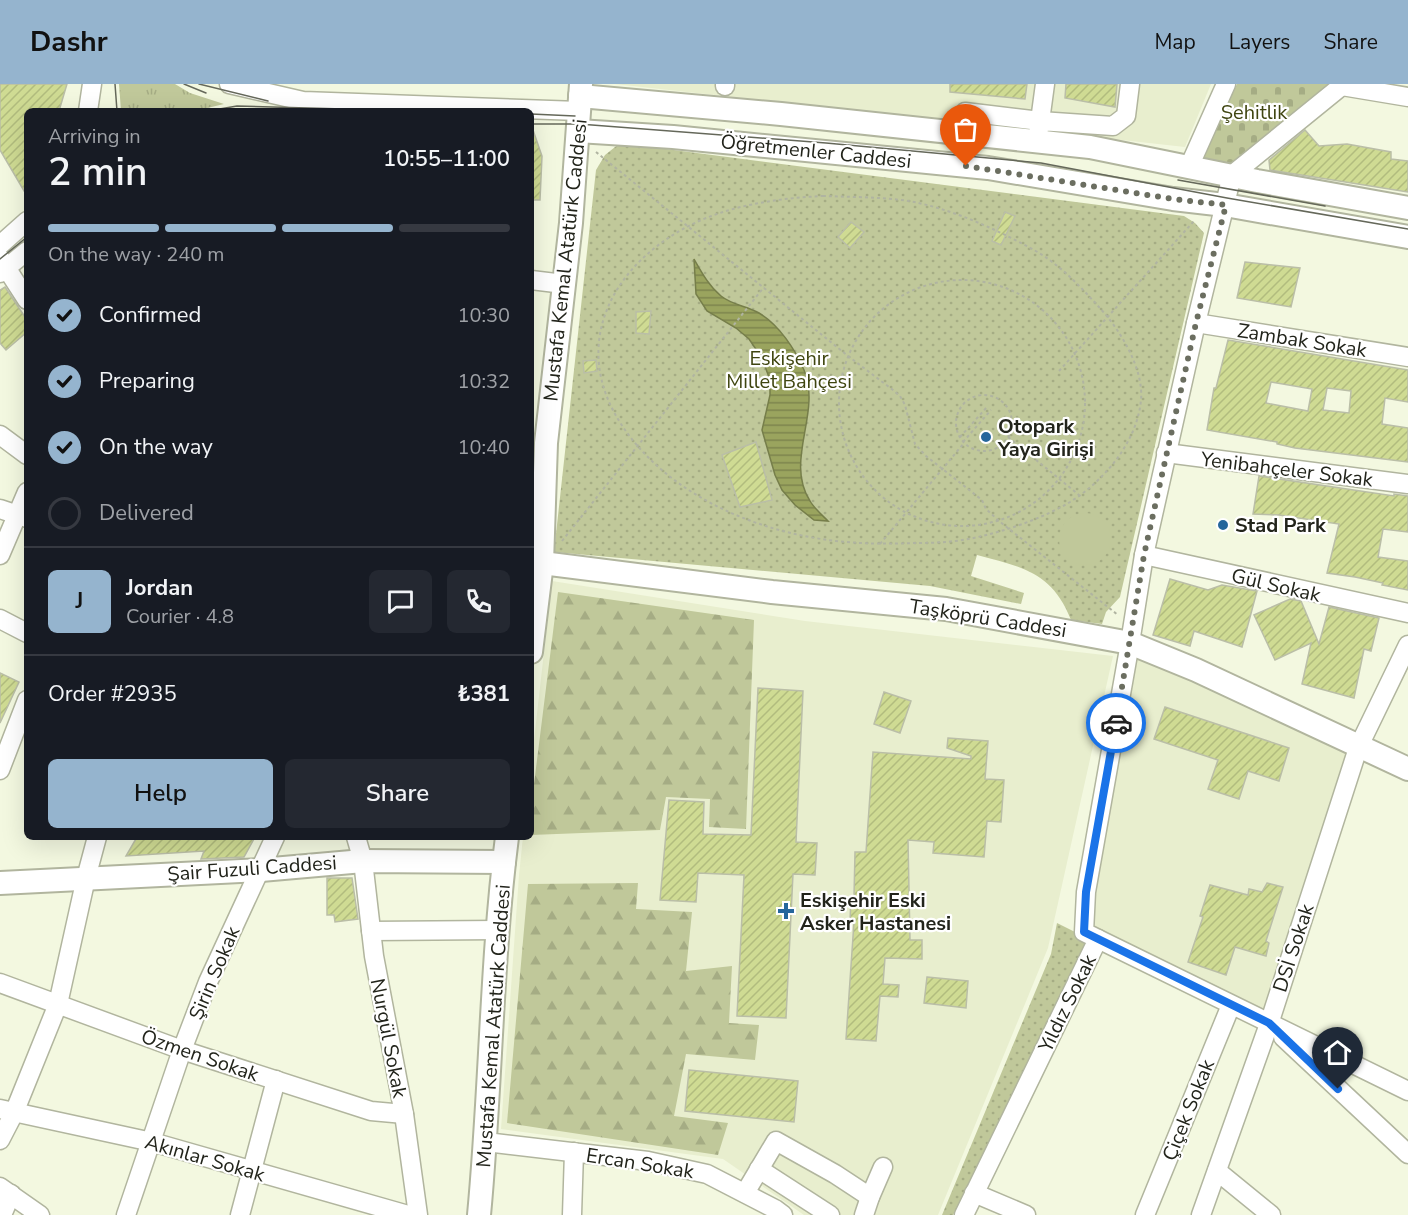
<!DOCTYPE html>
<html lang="en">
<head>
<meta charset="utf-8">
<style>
	:root { --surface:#171b24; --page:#242831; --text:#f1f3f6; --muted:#9ea1a6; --line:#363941; --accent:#95b4ce }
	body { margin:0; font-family:"Nunito Sans",sans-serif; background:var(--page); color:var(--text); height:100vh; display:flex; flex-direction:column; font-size:22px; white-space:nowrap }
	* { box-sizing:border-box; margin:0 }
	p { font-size:20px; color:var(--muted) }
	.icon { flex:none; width:33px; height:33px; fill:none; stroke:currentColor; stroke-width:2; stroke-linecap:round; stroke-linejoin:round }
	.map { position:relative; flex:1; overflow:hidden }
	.drawer { position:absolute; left:24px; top:24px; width:510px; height:732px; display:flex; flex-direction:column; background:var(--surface); border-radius:9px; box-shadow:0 6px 24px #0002 }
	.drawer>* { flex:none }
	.pin { position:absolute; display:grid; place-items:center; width:51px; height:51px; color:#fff; margin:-62px -26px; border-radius:50% 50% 50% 0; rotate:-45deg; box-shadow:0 0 6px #0007 }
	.pin .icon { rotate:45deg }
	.courier { position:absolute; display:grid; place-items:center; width:60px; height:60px; margin:-30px; border:4px solid #1a73e8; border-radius:50%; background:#fff; color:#222; box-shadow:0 2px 8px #0007 }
	.headline em { font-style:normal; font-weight:600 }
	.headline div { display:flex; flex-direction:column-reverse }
	.headline { display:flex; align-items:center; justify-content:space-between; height:102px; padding:0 24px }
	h1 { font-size:39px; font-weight:600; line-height:45px }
	.bar { display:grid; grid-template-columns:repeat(4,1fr); gap:9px 6px; align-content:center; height:72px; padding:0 24px }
	.bar i { height:8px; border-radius:4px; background:var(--line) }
	.bar .active { background:var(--accent) }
	.bar p { grid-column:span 4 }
	.line { display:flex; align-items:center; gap:15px; padding:0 24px; border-top:2px solid var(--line) }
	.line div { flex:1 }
	.round { display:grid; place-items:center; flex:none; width:63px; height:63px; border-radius:9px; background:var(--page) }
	ol { padding:0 24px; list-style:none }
	li { display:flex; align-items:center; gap:18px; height:66px }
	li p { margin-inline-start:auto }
	li .icon { padding:6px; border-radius:50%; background:var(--accent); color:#111; stroke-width:4 }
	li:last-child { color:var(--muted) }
	li i { width:33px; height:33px; border:3px solid var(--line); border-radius:50% }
	.primary-button { display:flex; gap:12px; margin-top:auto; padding:12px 24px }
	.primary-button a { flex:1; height:69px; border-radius:9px; background:var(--accent); color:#111; font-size:24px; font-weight:600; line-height:69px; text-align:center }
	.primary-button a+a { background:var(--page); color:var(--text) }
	header { display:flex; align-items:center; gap:36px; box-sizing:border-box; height:84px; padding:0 30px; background:var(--accent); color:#111 }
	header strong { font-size:28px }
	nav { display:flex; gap:33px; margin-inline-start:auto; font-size:21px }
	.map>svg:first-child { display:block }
	.built { fill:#e8eece }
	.grass { fill:url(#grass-tufts) }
	.forest { fill:url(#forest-firs) }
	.cemetery { fill:url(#cemetery-stones) }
	.park { fill:url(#park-dots) }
	.garden { fill:#c0c89a }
	.water { fill:url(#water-rules); stroke:#767e4a; stroke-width:1.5 }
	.building { fill:url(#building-hatch); stroke:#babea7; stroke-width:1.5; fill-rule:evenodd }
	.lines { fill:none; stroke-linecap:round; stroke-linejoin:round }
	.minor-casing { stroke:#b1b59e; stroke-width:21 }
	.major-casing { stroke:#b1b59e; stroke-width:26 }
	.path { stroke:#b0b4a1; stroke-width:2; stroke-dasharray:3 3; stroke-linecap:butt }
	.minor { stroke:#fff; stroke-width:18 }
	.major { stroke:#fff; stroke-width:22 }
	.tram { stroke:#65685a; stroke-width:1.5 }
	.done { stroke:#6b6e60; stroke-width:6; stroke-dasharray:0 10.8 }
	.route { stroke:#1a73e8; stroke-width:8 }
	.poi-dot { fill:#25669c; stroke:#fff; stroke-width:2 }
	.labels { text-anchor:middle; stroke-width:4.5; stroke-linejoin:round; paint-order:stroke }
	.park-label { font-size:20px; fill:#3f4510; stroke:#fff }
	.street-label { font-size:20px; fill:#22241b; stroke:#fff }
	.poi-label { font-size:20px; font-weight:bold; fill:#22241b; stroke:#fff; text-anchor:start }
</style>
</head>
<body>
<header>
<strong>Dashr</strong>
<nav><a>Map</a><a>Layers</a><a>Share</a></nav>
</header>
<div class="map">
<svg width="1408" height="1131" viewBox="0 0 1408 1131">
	<defs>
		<pattern id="grass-tufts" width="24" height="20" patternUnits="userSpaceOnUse" patternTransform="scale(1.5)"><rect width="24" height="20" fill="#c0c89a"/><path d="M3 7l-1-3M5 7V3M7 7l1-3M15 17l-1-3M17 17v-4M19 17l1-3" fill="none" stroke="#a5ac84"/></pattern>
		<pattern id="forest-firs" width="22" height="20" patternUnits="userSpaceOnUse" patternTransform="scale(1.5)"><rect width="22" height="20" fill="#c0c89a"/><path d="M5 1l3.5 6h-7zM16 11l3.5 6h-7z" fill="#a5ac84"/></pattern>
		<pattern id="cemetery-stones" width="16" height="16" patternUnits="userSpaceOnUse" patternTransform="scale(1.5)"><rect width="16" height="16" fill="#c0c89a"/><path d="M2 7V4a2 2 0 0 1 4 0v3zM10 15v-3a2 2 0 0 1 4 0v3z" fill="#a5ac84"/></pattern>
		<pattern id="park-dots" width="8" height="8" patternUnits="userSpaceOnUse" patternTransform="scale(1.5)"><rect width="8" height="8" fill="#c0c89a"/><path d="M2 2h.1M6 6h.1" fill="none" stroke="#a5ac84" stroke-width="1.8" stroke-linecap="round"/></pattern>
		<pattern id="water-rules" width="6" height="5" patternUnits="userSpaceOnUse" patternTransform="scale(1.5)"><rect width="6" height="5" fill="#9aa45e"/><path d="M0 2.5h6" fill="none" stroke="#7d854d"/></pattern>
		<pattern id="building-hatch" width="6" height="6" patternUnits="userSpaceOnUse" patternTransform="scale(1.5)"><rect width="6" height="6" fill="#cfdb93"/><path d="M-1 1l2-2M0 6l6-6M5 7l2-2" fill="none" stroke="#b1bc7e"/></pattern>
	</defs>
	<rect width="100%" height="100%" fill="#f3f8e0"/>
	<g class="built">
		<polygon points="615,0 1211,0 1185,63"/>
		<polygon points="552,497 805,537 1113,572 1048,864 938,1131 804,1131 723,1075 501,1045 519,791 523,753 531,753 531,683"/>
		<polygon points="1135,569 1350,666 1264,930 1091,842 1092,806"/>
	</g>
	<polygon class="grass" points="119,0 175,0 190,9 224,20 195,27 121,27"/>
	<g class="forest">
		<polygon points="558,508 754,536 746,745 709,743 710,715 666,713 660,746 531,751 531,724"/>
		<polygon points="638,799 636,825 692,828 686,887 732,882 729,939 759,941 755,976 686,970 674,1032 728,1039 718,1071 507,1039 528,800"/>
	</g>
	<polygon class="cemetery" points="1237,0 1329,0 1233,82 1201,76"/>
	<g class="park">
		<path d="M 620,59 L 1184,132 L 1195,139 L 1204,149 L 1120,513 L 1106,528 L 1102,540 L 1071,536 C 1052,488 1022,483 977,471 L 971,492 L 1024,509 L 1021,520 L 930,502 L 554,468 L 596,86 L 605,71 Z"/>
		<polygon points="1057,839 1093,857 953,1131 942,1131 1051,870"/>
	</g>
	<circle class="garden" cx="1085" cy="455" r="26"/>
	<path class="water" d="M 694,175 C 702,189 709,202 721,212 C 732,221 747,222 759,229 C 779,241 795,265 804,286 C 822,329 784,376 810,417 C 814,424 822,431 828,437 L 814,436 L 795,421 L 782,406 L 775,391 L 762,346 L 770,311 L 770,296 L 762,274 L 749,255 L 736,244 L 707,227 L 696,210 Z"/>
	<g class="building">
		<polygon points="0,0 67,0 59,27 27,27 27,112 0,66"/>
		<polygon points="950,0 1027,0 1025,15 950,8"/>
		<polygon points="1066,0 1117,0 1115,23 1065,14"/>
		<polygon points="531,46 533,46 542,72 540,116 531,116"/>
		<polygon points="1305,46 1319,62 1347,60 1391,68 1391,75 1408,77 1408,108 1270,86 1269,76"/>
		<polygon points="1005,128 1015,132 1001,161 992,157"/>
		<polygon points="851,138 864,148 850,164 838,153"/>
		<polygon points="1245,178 1300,184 1291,223 1237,214"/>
		<polygon points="5,203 27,236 27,248 6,266 0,259 0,206"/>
		<polygon points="651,227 649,250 636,249 636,228"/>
		<path d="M 1228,256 L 1408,286 L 1408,318 L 1385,314 L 1382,340 L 1408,344 L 1408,378 L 1295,364 L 1277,360 L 1277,358 L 1207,346 L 1214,304 L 1216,304 ZM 1271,298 L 1312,305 L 1308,327 L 1266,319 ZM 1327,304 L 1351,307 L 1349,329 L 1323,326 Z"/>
		<polygon points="596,276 597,287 584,289 583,277"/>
		<polygon points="756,358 772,416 740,423 722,371"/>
		<polygon points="1259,392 1394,412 1394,410 1408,412 1408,448 1383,445 1378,473 1408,477 1408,506 1382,501 1383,499 1355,493 1327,489 1339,440 1279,431 1253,430"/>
		<polygon points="1170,495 1208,506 1222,501 1257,507 1242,563 1194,547 1190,562 1153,551"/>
		<polygon points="1290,515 1301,517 1319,560 1329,523 1379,534 1371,567 1364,565 1354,614 1302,600 1311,559 1275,576 1254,531"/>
		<polygon points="0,589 19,598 0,639"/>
		<polygon points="758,604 803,607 796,758 817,759 815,791 793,790 786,934 737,932 744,791 698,789 696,818 660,816 669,716 704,718 703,750 751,751"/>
		<polygon points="884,608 911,617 900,649 874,640"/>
		<polygon points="1165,623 1289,664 1279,697 1248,687 1239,715 1208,705 1218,676 1154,655"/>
		<polygon points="948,654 988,657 985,695 1004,696 1001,738 987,737 984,773 933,769 934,758 908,756 910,856 922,856 922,875 885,874 883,900 899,901 898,913 880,912 876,957 846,955 854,838 850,838 851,812 854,812 855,768 866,768 873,668 971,675 971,672 947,664"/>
		<polygon points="137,753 255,753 244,773 201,775 204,767 126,772"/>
		<polygon points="327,794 352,794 358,835 335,838 334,831 327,831"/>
		<polygon points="1267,799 1283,803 1266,857 1269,859 1266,872 1235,863 1226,891 1188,878 1203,833 1200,832 1210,801 1248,811 1249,805 1262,808"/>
		<polygon points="927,893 968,897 966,924 924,919"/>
		<polygon points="689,986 798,997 794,1038 685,1027"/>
	</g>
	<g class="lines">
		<defs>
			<g id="minor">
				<polyline points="229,0 303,17 579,27"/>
				<polyline points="725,2 725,0"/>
				<polyline points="1342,2 1408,13"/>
				<polyline points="88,27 92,0"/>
				<polyline points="965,28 1040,37 1045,0"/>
				<polyline points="1037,58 1040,37 1113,42 1126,32 1130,0"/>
				<polyline points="1189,83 1226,0"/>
				<polyline points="0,161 27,137"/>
				<polyline points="0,174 27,216"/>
				<polyline points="0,189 27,167"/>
				<polyline points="531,196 564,200"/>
				<polyline points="1196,239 1408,273"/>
				<polyline points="0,351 27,371"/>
				<polyline points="1166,369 1408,400"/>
				<polyline points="0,425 27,434"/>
				<polyline points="0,471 27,408"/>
				<polyline points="1144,471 1408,529"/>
				<polyline points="0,535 27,549"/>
				<polyline points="0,686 27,616"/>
				<polyline points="356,753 363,777 374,872 404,1030 418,1131"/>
				<polyline points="371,847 498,846"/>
				<polyline points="1098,855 1408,1007"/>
				<polyline points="0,899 182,966 371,1027 404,1030"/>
				<polyline points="1283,953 1408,1070"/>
				<polyline points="0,1025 152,1058 408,1131"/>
				<polyline points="0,1056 14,1029 58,920 86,794 97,753"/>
				<polyline points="486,1058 648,1077 707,1090 775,1125 783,1131"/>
				<polyline points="759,1085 830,1131"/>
				<polyline points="1217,1087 1271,1131"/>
				<polyline points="0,1103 40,1131"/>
				<polyline points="745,1109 776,1057 835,1090 870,1113"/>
				<polyline points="974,1109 1026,1131"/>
				<polyline points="2,1131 11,1110"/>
				<polyline points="126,1131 182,966 208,898 275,753"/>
				<polyline points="240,1131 276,996"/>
				<polyline points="572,1131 574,1068"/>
				<polyline points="864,1131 870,1113 883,1083"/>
				<polyline points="964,1131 1098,855 1084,848 1086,808 1130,559 1144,471 1196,239 1232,91 1344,0"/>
				<polyline points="1145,1131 1231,921"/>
				<polyline points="1201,1131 1269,940 1358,664 1408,561"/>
			</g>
			<g id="major">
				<polyline points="580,12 781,30 1090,63 1257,97 1408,124"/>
				<polyline points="578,47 673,53 988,84 1173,115 1225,121 1408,153"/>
				<polyline points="542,479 772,508 946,525 1130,559 1196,586 1408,685"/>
				<polyline points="531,568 542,479 546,359 571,139 581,0"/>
				<polyline points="0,799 261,786 363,777 504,778"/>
				<path d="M 479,1131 C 491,1005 491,878 507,753"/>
			</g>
		</defs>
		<use href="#minor" class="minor-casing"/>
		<use href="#major" class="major-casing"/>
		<g class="path">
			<polyline points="596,68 848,272 893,306 900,312 905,321 915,360 926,372 982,416 986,425 999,437 1118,531"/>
			<path d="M 823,112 C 851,113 881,113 909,117 C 952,125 996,145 1034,166 C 1059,180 1079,201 1098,222 C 1119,244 1144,284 1141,316 C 1137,358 1105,396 1070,418 C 1043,434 1009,446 978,453 C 957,458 936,459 914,459 C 888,460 862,460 836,457 C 757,448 670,412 623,343 C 566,259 615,175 699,137 C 738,120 781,114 823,112 Z"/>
			<circle cx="962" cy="319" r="123"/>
			<polyline points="1059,287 1194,137"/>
			<circle cx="984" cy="339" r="28"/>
			<polyline points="1002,343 1009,349"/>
			<polyline points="960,353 987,323"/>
			<polyline points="1008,353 1079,411"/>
			<polyline points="963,358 991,326"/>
			<polyline points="562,457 764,203"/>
			<polyline points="880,460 964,359"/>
		</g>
		<use href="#minor" class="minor"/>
		<use href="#major" class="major"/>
		<g class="tram">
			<polyline points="115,0 117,27"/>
			<polyline points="184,0 206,9"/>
			<polyline points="199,0 268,17"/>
			<polyline points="208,27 237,22 415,27"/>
			<polyline points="531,30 575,32"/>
			<polyline points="531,40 579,40 826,59 1041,79 1227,114 1408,145"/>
			<polyline points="1178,96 1325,122"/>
			<polyline points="0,175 27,153"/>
		</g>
	</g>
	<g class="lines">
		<polyline class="done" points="966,82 1173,115 1226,121 1196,239 1144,471 1116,639"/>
		<polyline class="route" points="1116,639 1086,808 1084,848 1269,939 1338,1005"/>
	</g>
	<g class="poi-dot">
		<circle cx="986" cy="353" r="6"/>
		<circle cx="1223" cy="441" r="6"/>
		<path d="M783 818h6v6h6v6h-6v6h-6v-6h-6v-6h6z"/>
	</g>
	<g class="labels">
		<g class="park-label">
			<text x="1254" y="35">Şehitlik</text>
			<text x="789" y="281">Eskişehir<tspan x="789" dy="23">Millet Bahçesi</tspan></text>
		</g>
		<g class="street-label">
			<text transform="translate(816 67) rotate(6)" y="7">Öğretmenler Caddesi</text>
			<text transform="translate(565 176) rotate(-84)" y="7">Mustafa Kemal Atatürk Caddesi</text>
			<text transform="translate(1302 256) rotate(9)" y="7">Zambak Sokak</text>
			<text transform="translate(1287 385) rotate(7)" y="7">Yenibahçeler Sokak</text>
			<text transform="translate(1276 501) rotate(13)" y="7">Gül Sokak</text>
			<text transform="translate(988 534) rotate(9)" y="7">Taşköprü Caddesi</text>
			<text transform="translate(252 784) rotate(-4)" y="7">Şair Fuzuli Caddesi</text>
			<text transform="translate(1293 864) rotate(-72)" y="7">DSİ Sokak</text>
			<text transform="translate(214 889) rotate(-67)" y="7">Şirin Sokak</text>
			<text transform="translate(1067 919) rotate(-64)" y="7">Yıldız Sokak</text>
			<text transform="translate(493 942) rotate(-86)" y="7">Mustafa Kemal Atatürk Caddesi</text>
			<text transform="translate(389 954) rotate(79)" y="7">Nurgül Sokak</text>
			<text transform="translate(200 971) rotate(19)" y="7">Özmen Sokak</text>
			<text transform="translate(1188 1026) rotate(-68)" y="7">Çiçek Sokak</text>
			<text transform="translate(205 1074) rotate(16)" y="7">Akınlar Sokak</text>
			<text transform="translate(640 1079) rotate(9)" y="7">Ercan Sokak</text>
		</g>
		<g class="poi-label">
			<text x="998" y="349">Otopark<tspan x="998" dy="23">Yaya Girişi</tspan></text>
			<text x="1235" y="448">Stad Park</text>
			<text x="800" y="823">Eskişehir Eski<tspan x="800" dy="23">Asker Hastanesi</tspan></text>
		</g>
	</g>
</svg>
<div class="pin" style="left:966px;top:82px;background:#ea580c"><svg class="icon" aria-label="bag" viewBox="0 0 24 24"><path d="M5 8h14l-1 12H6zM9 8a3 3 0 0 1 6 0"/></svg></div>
<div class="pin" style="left:1338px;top:1005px;background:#1f2937"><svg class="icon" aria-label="home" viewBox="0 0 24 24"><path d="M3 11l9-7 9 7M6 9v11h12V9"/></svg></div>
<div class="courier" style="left:1116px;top:639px"><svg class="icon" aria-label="car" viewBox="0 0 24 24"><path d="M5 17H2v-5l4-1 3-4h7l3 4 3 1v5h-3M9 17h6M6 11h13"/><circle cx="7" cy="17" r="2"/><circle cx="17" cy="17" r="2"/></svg></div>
<section class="drawer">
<div class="headline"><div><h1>2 min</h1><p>Arriving in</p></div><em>10:55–11:00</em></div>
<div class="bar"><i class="active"></i><i class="active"></i><i class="active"></i><i></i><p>On the way · 240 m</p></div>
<ol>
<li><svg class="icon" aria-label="check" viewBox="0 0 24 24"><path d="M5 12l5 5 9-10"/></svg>Confirmed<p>10:30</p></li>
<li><svg class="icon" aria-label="check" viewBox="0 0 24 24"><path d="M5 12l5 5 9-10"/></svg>Preparing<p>10:32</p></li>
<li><svg class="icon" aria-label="check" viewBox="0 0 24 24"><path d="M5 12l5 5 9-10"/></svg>On the way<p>10:40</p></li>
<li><i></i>Delivered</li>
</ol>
<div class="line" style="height:108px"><b class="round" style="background:var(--accent);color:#111">J</b><div><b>Jordan</b><p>Courier · 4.8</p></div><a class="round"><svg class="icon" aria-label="chat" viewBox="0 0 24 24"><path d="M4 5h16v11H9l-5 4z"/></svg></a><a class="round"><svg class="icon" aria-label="phone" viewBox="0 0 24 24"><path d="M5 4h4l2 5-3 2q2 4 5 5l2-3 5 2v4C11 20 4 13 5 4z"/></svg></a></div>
<div class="line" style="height:78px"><div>Order #2935</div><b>₺381</b></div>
<div class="primary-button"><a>Help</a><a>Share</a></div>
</section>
</div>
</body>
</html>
